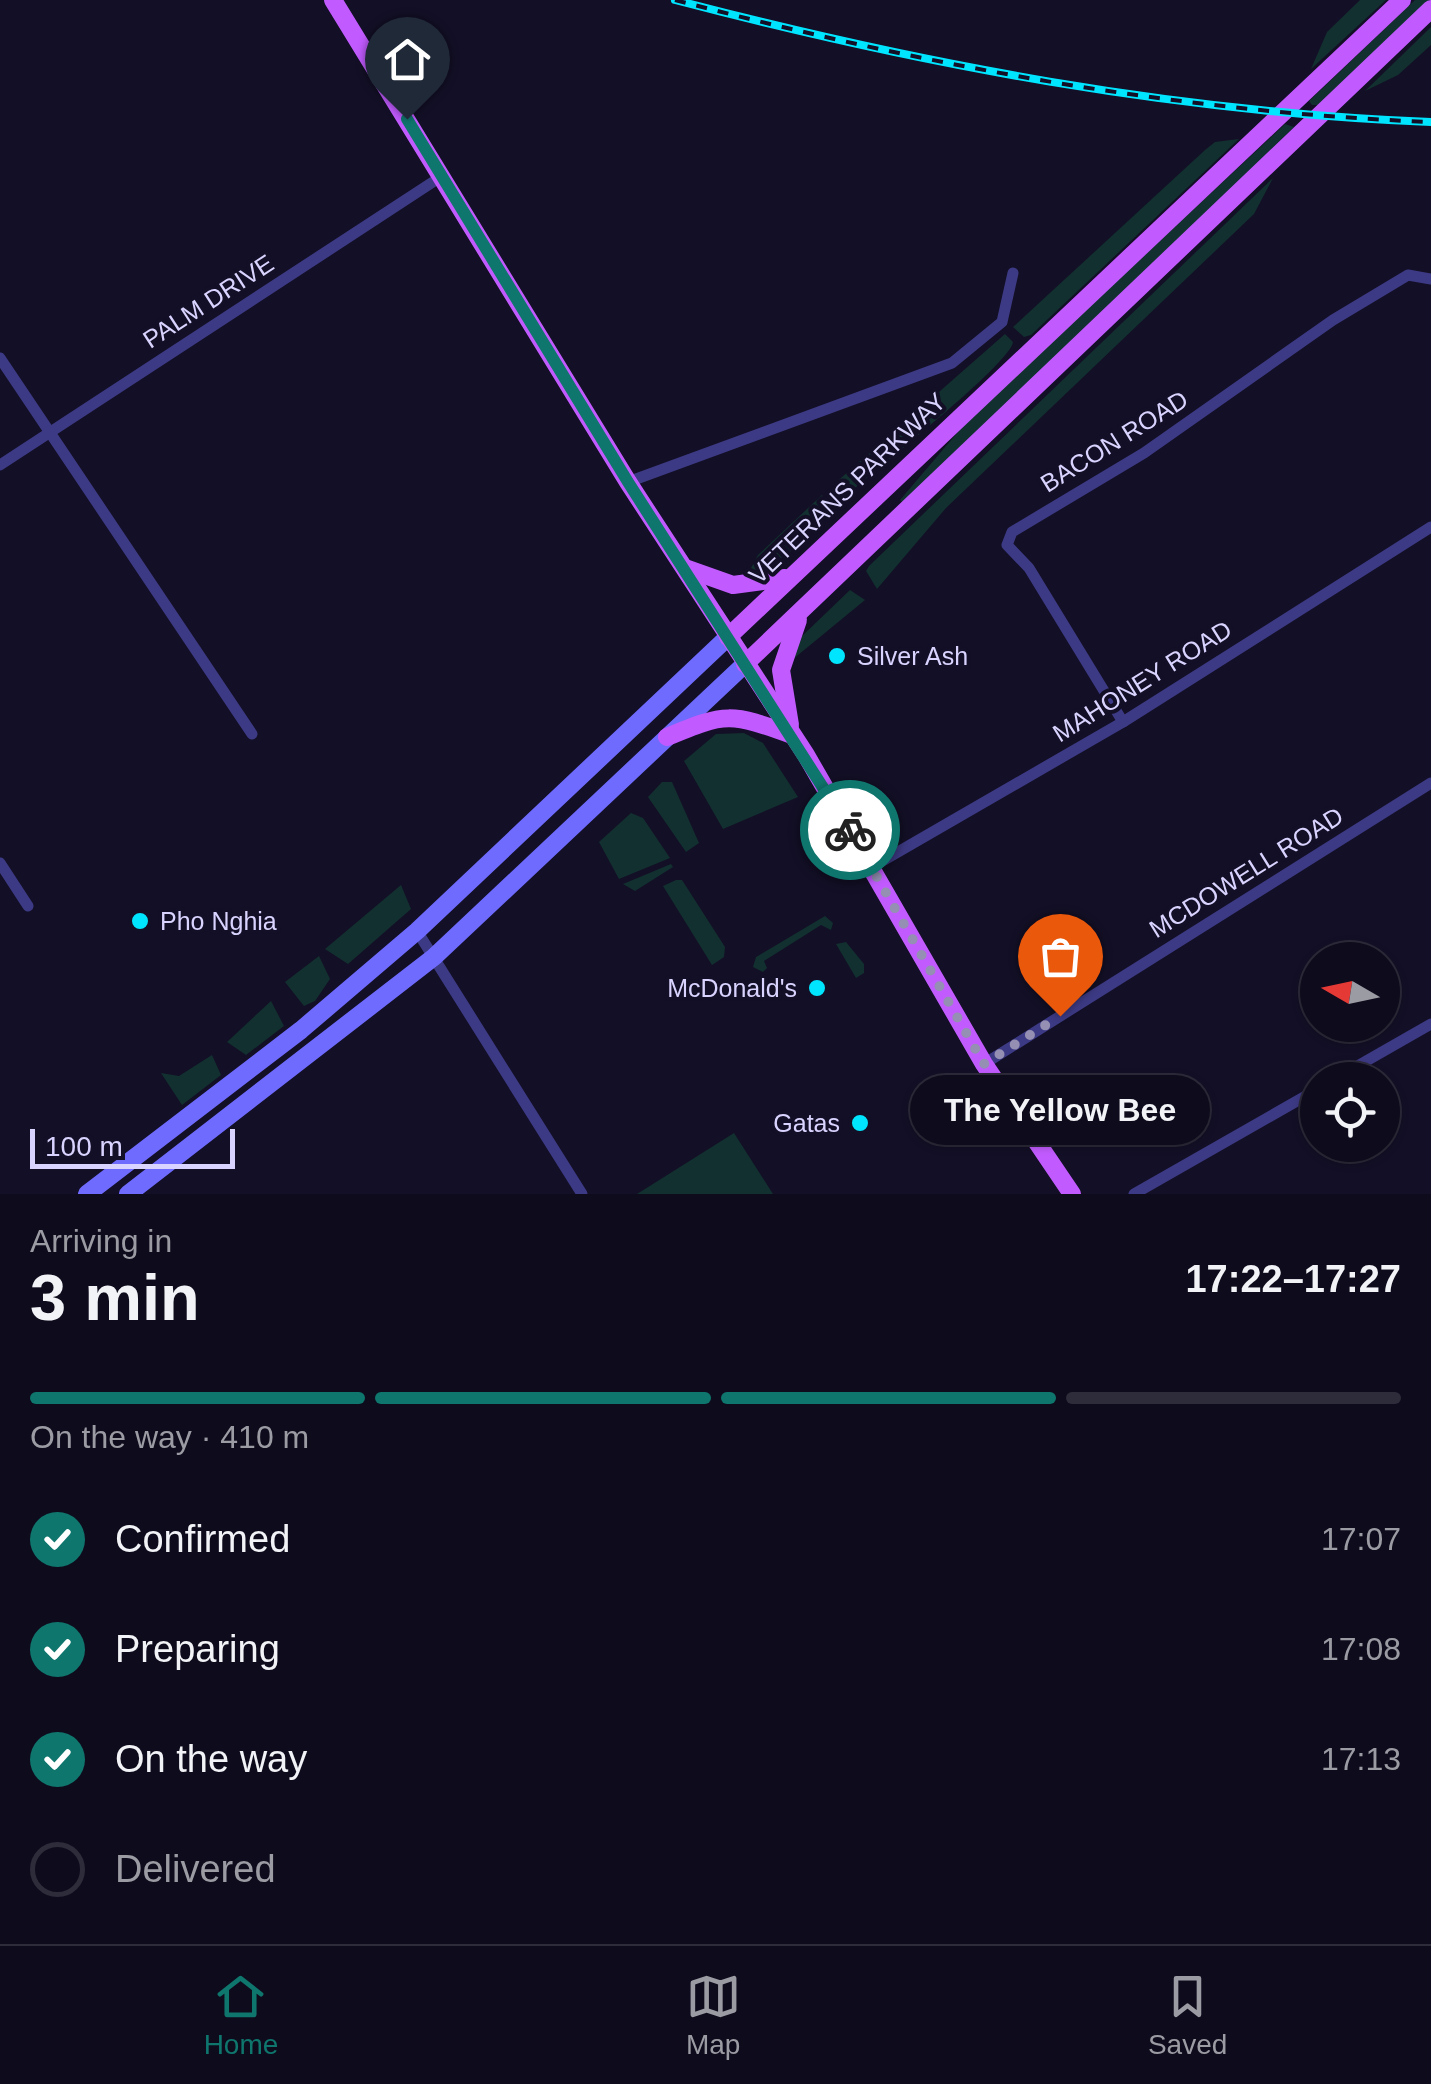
<!DOCTYPE html>
<html lang="en">
<head>
<meta charset="utf-8">
<style>
	:root { --surface:#0e0b1c; --page:#1c1929; --text:#f1f3f6; --muted:#9b9ba3; --line:#2e2b3b; --accent:#0f766e }
	body { margin:0; font-family:Arial,sans-serif; background:var(--page); color:var(--text); height:100vh; display:flex; flex-direction:column; font-size:38px; white-space:nowrap }
	* { box-sizing:border-box; margin:0 }
	p { font-size:32px; color:var(--muted) }
	.icon { flex:none; width:55px; height:55px; fill:none; stroke:currentColor; stroke-width:2; stroke-linecap:round; stroke-linejoin:round }
	.map { position:relative; height:1194px; overflow:hidden }
	.details { display:flex; flex-direction:column; background:var(--surface); flex:1 }
	.details>* { flex:none }
	.needle { width:65px; rotate:279deg }
	.controls { position:absolute; left:1300px; top:942px; display:grid; gap:20px }
	.controls a { display:grid; place-items:center; width:100px; height:100px; border-radius:50%; background:var(--surface); box-shadow:0 2px 8px #0004,0 0 0 2px var(--line); font-size:50px }
	.scale { position:absolute; left:30px; bottom:25px; width:205px; box-sizing:border-box; padding-left:10px; border:5px solid #d9d4ff; border-top:0; font-size:28px; line-height:35px; white-space:nowrap; color:#d9d4ff; -webkit-text-stroke:8px #130f26; paint-order:stroke }
	.pin { position:absolute; display:grid; place-items:center; width:85px; height:85px; color:#fff; margin:-102px -42px; border-radius:50% 50% 50% 0; rotate:-45deg; box-shadow:0 0 10px #0007 }
	.pin .icon { rotate:45deg }
	.courier { position:absolute; display:grid; place-items:center; width:100px; height:100px; margin:-50px; border:8px solid #0f766e; border-radius:50%; background:#fff; color:#222; box-shadow:0 2px 12px #0007 }
	.bubble { position:absolute; height:70px; border-radius:35px; background:var(--surface); box-shadow:0 2px 8px #0004,0 0 0 2px var(--line); font-size:32px; font-weight:800; line-height:70px; text-align:center }
	.headline em { font-style:normal; font-weight:800 }
	.headline div { display:flex; flex-direction:column-reverse }
	.headline { display:flex; align-items:center; justify-content:space-between; height:170px; padding:0 30px }
	h1 { font-size:65px; font-weight:800; line-height:75px }
	.bar { display:grid; grid-template-columns:repeat(4,1fr); gap:15px 10px; align-content:center; height:120px; padding:0 30px }
	.bar i { height:12px; border-radius:8px; background:var(--line) }
	.bar .selected { background:var(--accent) }
	.bar p { grid-column:span 4 }
	ol { padding:0 30px; list-style:none }
	li { display:flex; align-items:center; gap:30px; height:110px }
	li p { margin-inline-start:auto }
	li .icon { padding:10px; border-radius:50%; background:var(--accent); color:#fff; stroke-width:4 }
	li:last-child { color:var(--muted) }
	li i { width:55px; height:55px; border:5px solid var(--line); border-radius:50% }
	.menu { display:flex; justify-content:space-around; align-items:center; height:140px; border-top:2px solid var(--line); background:var(--surface); font-size:28px; color:var(--muted) }
	.menu a { display:grid; justify-items:center; gap:5px }
	.menu .selected { color:var(--accent) }
	.map>svg:first-child { display:block }
	.green { fill:#12302f }
	.lines { fill:none; stroke-linecap:round; stroke-linejoin:round }
	.minor { stroke:#3d3a85; stroke-width:11 }
	.secondary { stroke:#6f6bff; stroke-width:18 }
	.primary { stroke:#c25bff; stroke-width:18 }
	.rail-casing { stroke:#00e5ff; stroke-width:8 }
	.rail { stroke:#130f26; stroke-width:4; stroke-dasharray:11; stroke-linecap:butt }
	.done { stroke:#948fb3; stroke-width:10; stroke-dasharray:0 18 }
	.route { stroke:#0f766e; stroke-width:12 }
	.poi-dot { fill:#00e5ff; stroke:#130f26; stroke-width:4 }
	.labels { text-anchor:middle; stroke-width:8; stroke-linejoin:round; paint-order:stroke }
	.street-label { font-size:25px; fill:#d9d4ff; stroke:#130f26 }
	.poi-label { font-size:25px; fill:#d9d4ff; stroke:#130f26; text-anchor:start }
</style>
</head>
<body>
<div class="map">
<svg width="1431" height="1194" viewBox="0 0 1431 1194">
	<rect width="100%" height="100%" fill="#130f26"/>
	<g class="green">
		<polygon points="1360,0 1386,0 1311,69 1327,32"/>
		<polygon points="1415,0 1429,0 1318,105 1312,105 1309,101"/>
		<polygon points="1431,27 1431,45 1398,75 1365,91"/>
		<polygon points="1285,124 1294,127 904,504 900,500 969,419"/>
		<polygon points="1239,139 1031,335 1024,337 1013,327 1205,150 1215,142"/>
		<polygon points="1273,178 1254,214 946,508 877,589 866,571 869,566"/>
		<path d="M 1005,334 L 1013,342 C 1011,363 874,471 848,494 L 842,495 L 833,485 Z"/>
		<polygon points="822,495 830,512 771,572 754,579 750,570 758,555"/>
		<polygon points="850,590 865,600 792,660 800,638"/>
		<polygon points="744,733 763,743 798,797 723,829 684,761 716,734"/>
		<polygon points="662,782 672,782 699,843 686,852 648,797"/>
		<polygon points="631,813 643,818 670,858 619,879 599,842"/>
		<polygon points="671,864 673,867 635,891 623,884"/>
		<polygon points="676,880 682,880 725,947 724,957 712,965 663,886"/>
		<polygon points="401,885 411,909 348,964 325,949"/>
		<polygon points="825,916 833,923 831,930 821,925 764,961 767,968 763,972 753,967 756,957"/>
		<polygon points="846,942 864,964 864,973 856,978 836,944"/>
		<polygon points="319,956 330,979 315,1001 304,1006 285,982"/>
		<polygon points="271,1001 284,1026 246,1055 227,1042"/>
		<polygon points="212,1055 221,1075 182,1105 161,1073 179,1076"/>
		<polygon points="734,1133 773,1194 637,1194"/>
	</g>
	<g class="lines">
		<g class="minor">
			<polyline points="0,358 252,734"/>
			<polyline points="0,465 442,176"/>
			<polyline points="628,482 952,363 1002,322 1013,273"/>
			<polyline points="1123,722 1029,568 1007,545 1012,532 1144,453 1333,320 1408,275 1431,279"/>
			<polyline points="0,863 28,906"/>
			<polyline points="872,867 1123,722 1431,527"/>
			<polyline points="417,931 582,1194"/>
			<polyline points="984,1064 1431,783"/>
			<polyline points="1333,1080 1431,1024"/>
			<polyline points="1134,1194 1318,1089"/>
		</g>
		<g class="secondary">
			<polyline points="87,1194 301,1030 417,931 728,637"/>
			<polyline points="128,1194 434,957 745,664"/>
		</g>
		<g class="primary">
			<polyline points="333,0 628,482 806,755 984,1064 1072,1194"/>
			<polyline points="685,568 733,585 785,578"/>
			<polyline points="728,637 1402,0"/>
			<polyline points="745,664 1431,9"/>
			<polyline points="790,725 781,670 798,620"/>
			<path d="M 667,737 C 726,712 731,713 792,735"/>
		</g>
		<defs>
			<path id="rail" d="M 675,0 C 923,65 1174,112 1431,122"/>
		</defs>
		<use href="#rail" class="rail-casing"/>
		<use href="#rail" class="rail"/>
	</g>
	<g class="lines">
		<polyline class="done" points="850,830 984,1064 1060,1016"/>
		<polyline class="route" points="407,119 628,482 850,830"/>
	</g>
	<g class="poi-dot">
		<circle cx="837" cy="656" r="10"/>
		<circle cx="140" cy="921" r="10"/>
		<circle cx="817" cy="988" r="10"/>
		<circle cx="860" cy="1123" r="10"/>
	</g>
	<g class="labels">
		<g class="street-label">
			<text transform="translate(208 301) rotate(-33)" y="9">PALM DRIVE</text>
			<text transform="translate(1114 441) rotate(-32)" y="9">BACON ROAD</text>
			<text transform="translate(847 488) rotate(-44)" y="9">VETERANS PARKWAY</text>
			<text transform="translate(1142 681) rotate(-32)" y="9">MAHONEY ROAD</text>
			<text transform="translate(1246 872) rotate(-32)" y="9">MCDOWELL ROAD</text>
		</g>
		<g class="poi-label">
			<text x="857" y="665">Silver Ash</text>
			<text x="160" y="930">Pho Nghia</text>
			<text x="797" y="997" text-anchor="end">McDonald's</text>
			<text x="840" y="1132" text-anchor="end">Gatas</text>
		</g>
	</g>
</svg>
<div class="controls">
<a><svg class="needle" viewBox="-14 -14 28 28"><path d="M0-13l5 13h-10z" fill="#e53935"/><path d="M0 13l5-13h-10z" fill="#9b9ba3"/></svg></a>
<a><svg class="icon" aria-label="locate" viewBox="0 0 24 24"><circle cx="12" cy="12" r="6"/><path d="M12 2v4M12 18v4M2 12h4M18 12h4"/></svg></a>
</div>
<div class="scale">100 m</div>
<div class="pin" style="left:1060px;top:1016px;background:#ea580c"><svg class="icon" aria-label="bag" viewBox="0 0 24 24"><path d="M5 8h14l-1 12H6zM9 8a3 3 0 0 1 6 0"/></svg></div>
<div class="pin" style="left:407px;top:119px;background:#1f2937"><svg class="icon" aria-label="home" viewBox="0 0 24 24"><path d="M3 11l9-7 9 7M6 9v11h12V9"/></svg></div>
<div class="courier" style="left:850px;top:830px"><svg class="icon" aria-label="bike" viewBox="0 0 24 24"><circle cx="6" cy="16" r="4"/><circle cx="18" cy="16" r="4"/><path d="M6 16l4-8h5l3 8M10 8l3 8H6M13 5h3"/></svg></div>
<div class="bubble" style="left:910px;top:1075px;width:300px">The Yellow Bee</div>
</div>
<section class="details">
<div class="headline"><div><h1>3 min</h1><p>Arriving in</p></div><em>17:22–17:27</em></div>
<div class="bar"><i class="selected"></i><i class="selected"></i><i class="selected"></i><i></i><p>On the way · 410 m</p></div>
<ol>
<li><svg class="icon" aria-label="check" viewBox="0 0 24 24"><path d="M5 12l5 5 9-10"/></svg>Confirmed<p>17:07</p></li>
<li><svg class="icon" aria-label="check" viewBox="0 0 24 24"><path d="M5 12l5 5 9-10"/></svg>Preparing<p>17:08</p></li>
<li><svg class="icon" aria-label="check" viewBox="0 0 24 24"><path d="M5 12l5 5 9-10"/></svg>On the way<p>17:13</p></li>
<li><i></i>Delivered</li>
</ol>
</section>
<nav class="menu">
<a class="selected"><svg class="icon" aria-label="home" viewBox="0 0 24 24"><path d="M3 11l9-7 9 7M6 9v11h12V9"/></svg>Home</a>
<a><svg class="icon" aria-label="map" viewBox="0 0 24 24"><path d="M3 6l6-2 6 2 6-2v14l-6 2-6-2-6 2zM9 4v14M15 6v14"/></svg>Map</a>
<a><svg class="icon" aria-label="saved" viewBox="0 0 24 24"><path d="M7 4h10v16l-5-4-5 4z"/></svg>Saved</a>
</nav>
</body>
</html>
